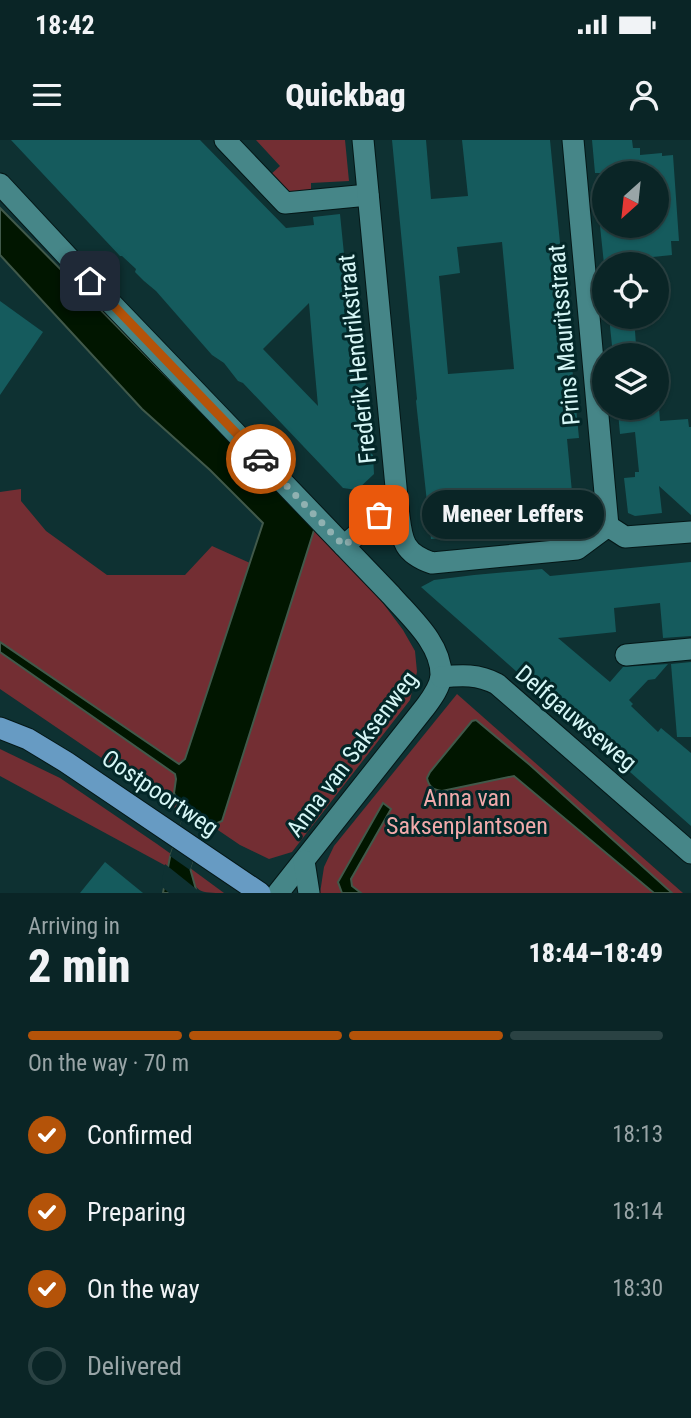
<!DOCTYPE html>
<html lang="en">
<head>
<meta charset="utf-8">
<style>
	:root { --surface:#0a2526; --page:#132d2e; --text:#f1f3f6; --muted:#99a5a7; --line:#2a4243; --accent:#b45309 }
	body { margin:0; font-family:"Roboto Condensed",sans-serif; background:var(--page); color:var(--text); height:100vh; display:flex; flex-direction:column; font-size:26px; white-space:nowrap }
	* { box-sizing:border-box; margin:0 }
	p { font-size:23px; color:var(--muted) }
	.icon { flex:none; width:38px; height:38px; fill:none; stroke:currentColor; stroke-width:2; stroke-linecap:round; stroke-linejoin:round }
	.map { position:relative; height:753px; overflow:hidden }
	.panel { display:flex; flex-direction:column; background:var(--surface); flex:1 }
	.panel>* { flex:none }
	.needle { width:46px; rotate:207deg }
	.controls { position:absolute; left:592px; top:21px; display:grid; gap:14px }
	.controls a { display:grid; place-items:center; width:77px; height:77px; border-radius:50%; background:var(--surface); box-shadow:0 2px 5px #0004,0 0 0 2px var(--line); font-size:35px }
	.pin { position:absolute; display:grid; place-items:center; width:60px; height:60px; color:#fff; margin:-30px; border-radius:14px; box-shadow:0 4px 10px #0006 }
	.courier { position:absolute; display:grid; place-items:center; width:70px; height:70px; margin:-35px; border:5px solid #b45309; border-radius:50%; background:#fff; color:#222; box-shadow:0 2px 9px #0007 }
	.bubble { position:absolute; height:49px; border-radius:24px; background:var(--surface); box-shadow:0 2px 5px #0004,0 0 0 2px var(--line); font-size:23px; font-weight:800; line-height:49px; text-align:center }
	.headline em { font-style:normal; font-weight:800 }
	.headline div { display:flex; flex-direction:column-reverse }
	.headline { display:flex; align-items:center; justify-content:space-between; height:119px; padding:0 28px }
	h1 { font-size:46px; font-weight:800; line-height:52px }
	.bar { display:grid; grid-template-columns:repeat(4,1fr); gap:10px 7px; align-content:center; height:84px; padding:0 28px }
	.bar i { height:9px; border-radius:5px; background:var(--line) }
	.bar .selected { background:var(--accent) }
	.bar p { grid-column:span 4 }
	ol { padding:0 28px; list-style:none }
	li { display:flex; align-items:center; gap:21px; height:77px }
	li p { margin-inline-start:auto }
	li .icon { padding:7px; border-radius:50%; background:var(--accent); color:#fff; stroke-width:4 }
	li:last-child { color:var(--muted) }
	li i { width:38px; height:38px; border:4px solid var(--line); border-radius:50% }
	.status { display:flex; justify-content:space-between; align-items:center; height:49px; padding:0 35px; background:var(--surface); direction:ltr }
	.status svg { height:19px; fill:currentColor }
	header { display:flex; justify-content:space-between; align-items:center; height:91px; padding:0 28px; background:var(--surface); font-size:32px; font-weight:800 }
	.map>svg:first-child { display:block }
	.green { fill:#732e33 }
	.water { fill:#011600; stroke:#41594a; stroke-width:2 }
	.pier { fill:#0e3132 }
	.building { fill:#155b5d; fill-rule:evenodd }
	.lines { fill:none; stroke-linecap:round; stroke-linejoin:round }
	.minor-casing { stroke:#041717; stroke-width:23 }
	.major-casing { stroke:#041717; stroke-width:23 }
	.minor { stroke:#468688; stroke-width:21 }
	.major { stroke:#679bc3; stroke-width:21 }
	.done { stroke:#90b1b1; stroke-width:7; stroke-dasharray:0 12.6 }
	.route { stroke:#b45309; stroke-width:9 }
	.labels { text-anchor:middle; stroke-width:6; stroke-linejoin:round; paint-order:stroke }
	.street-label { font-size:24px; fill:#d6f6f6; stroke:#032728 }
	.park-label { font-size:24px; fill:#f1aaab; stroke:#032728 }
</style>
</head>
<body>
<div class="status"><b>18:42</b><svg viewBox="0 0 49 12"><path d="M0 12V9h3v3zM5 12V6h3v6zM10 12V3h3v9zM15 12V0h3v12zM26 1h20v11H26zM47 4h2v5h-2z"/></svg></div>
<header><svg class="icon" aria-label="menu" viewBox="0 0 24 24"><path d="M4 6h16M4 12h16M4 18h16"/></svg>Quickbag<svg class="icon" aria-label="person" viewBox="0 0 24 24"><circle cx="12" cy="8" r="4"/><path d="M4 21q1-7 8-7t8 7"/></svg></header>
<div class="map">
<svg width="691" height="753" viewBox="0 0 691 753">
	<rect width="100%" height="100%" fill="#0e3132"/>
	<g class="green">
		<path d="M 256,0 L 345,0 L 349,41 L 311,43 L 311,53 C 289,56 284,52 269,36 L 280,26 Z"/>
		<polygon points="21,349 21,361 46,391 107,435 185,435 212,406 250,423 185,620 179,624 174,653 184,674 0,549 0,352"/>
		<polygon points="315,387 362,435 403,490 415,511 417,532 410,560 292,712 269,719 240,705 212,686 222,681"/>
		<polygon points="457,554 683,753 320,753 324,727 334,706"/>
		<polygon points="0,609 60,638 157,704 171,714 168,727 0,636"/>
		<path d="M 190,728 L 224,753 C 200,753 194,753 190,728 Z"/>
	</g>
	<g class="water">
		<polygon points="0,68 315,387 222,681 203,689 190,728 197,753 163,753 170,717 184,676 174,653 176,639 175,634 0,512 0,502 179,624 185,619 263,383 210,330 142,269 0,115"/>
		<path d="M 476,580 L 530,625 L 672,753 L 654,753 L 514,636 L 442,651 C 433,650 429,647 427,638 L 430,632 L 472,581 Z"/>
		<polygon points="383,663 391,669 351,739 352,746 361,753 342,753 338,742"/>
	</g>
	<g class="pier">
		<polygon points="183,676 203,691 190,730 170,716"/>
		<polygon points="165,724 200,752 200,753 169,753 161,746"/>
	</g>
	<g class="building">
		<path d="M 11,0 L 200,0 L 286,88 L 314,85 L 313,77 L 340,74 L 357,244 L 365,236 L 371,304 L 367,309 L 373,315 L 374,334 L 357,350 L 343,348 L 243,243 L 238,241 L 224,223 L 212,215 L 156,151 L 144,141 L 135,132 L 136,129 L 122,116 L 120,116 ZM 309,163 L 313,211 L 318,266 L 263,209 Z"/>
		<path d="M 392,0 L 426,0 L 431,59 L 468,56 L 462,0 L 550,0 L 579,298 L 567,299 L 572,352 L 584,351 L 587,383 L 431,399 L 416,261 L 417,259 ZM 502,102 L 514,229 L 448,234 L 439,136 L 460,133 L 457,107 Z"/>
		<polygon points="592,0 632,0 633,8 640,8 640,15 662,13 662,16 673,15 679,101 671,101 672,115 624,120 624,124 604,124 600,86 656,86 656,33 595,33"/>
		<polygon points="0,161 43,192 0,255"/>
		<polygon points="609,177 634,177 636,205 633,206 634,215 613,215"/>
		<polygon points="659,268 660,281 688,279 689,287 691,287 691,375 659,346 662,373 635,376 628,373 624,338 635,337 635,332 639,332 635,292 620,294 618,272"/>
		<polygon points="691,422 691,496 663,498 660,463 614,468 616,492 558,498 610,542 623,527 668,524 655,539 648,540 629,560 633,564 631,566 658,592 661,588 691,613 691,686 421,447 434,440 474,435 542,429 550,436"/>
		<polygon points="691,522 691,597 677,597 671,524"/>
		<polygon points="105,722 143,753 80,753"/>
	</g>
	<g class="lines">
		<defs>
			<g id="minor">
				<polyline points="225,0 285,63 368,55"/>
				<polyline points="573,0 608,386"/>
				<path d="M 0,44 L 108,160 L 391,455 C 410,477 442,504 441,536 C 440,547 432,558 426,566 L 278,753"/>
				<path d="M 398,368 C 402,397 400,412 432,423 L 577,409 L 608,386 L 625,397 L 691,392"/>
				<polyline points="344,406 379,375 398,368 363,0"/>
				<polyline points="626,515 691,509"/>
				<path d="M 441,537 C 462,535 478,534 497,544 L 691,713"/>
				<polyline points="304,721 309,753"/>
			</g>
			<polyline id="major" points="0,588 28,599 66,622 260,753"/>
		</defs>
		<use href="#minor" class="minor-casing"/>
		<use href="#major" class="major-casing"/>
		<use href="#minor" class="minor"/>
		<use href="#major" class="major"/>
	</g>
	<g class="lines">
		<polyline class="done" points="261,319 344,406 379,375"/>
		<polyline class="route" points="90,141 261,319"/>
	</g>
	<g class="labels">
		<g class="street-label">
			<text transform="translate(564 195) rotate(-95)" y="8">Prins Mauritsstraat</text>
			<text transform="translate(357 219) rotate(-96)" y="8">Frederik Hendrikstraat</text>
			<text transform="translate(576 578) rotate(40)" y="8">Delfgauwseweg</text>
			<text transform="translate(352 614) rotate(-53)" y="8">Anna van Saksenweg</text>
			<text transform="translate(160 653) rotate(34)" y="8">Oostpoortweg</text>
		</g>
		<g class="park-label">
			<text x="467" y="666">Anna van<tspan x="467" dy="28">Saksenplantsoen</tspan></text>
		</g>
	</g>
</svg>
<div class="controls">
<a><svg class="needle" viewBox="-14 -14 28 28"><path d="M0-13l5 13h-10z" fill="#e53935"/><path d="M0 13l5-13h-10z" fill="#99a5a7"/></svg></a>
<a><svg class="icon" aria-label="locate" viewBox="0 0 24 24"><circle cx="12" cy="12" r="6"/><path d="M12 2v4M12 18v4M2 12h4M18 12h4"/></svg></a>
<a><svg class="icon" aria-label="layers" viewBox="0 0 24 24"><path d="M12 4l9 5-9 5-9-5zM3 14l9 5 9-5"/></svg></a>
</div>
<div class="pin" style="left:379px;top:375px;background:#ea580c"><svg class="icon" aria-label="bag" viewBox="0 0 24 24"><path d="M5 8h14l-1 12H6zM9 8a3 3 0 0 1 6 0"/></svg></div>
<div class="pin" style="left:90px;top:141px;background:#1f2937"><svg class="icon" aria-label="home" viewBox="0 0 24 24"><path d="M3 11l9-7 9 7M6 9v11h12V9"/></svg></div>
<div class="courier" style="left:261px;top:319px"><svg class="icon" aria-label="car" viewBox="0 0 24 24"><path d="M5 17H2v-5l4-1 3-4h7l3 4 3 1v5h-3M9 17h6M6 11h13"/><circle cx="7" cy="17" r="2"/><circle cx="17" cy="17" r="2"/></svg></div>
<div class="bubble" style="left:422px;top:350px;width:182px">Meneer Leffers</div>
</div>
<section class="panel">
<div class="headline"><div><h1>2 min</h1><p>Arriving in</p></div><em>18:44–18:49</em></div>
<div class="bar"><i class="selected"></i><i class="selected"></i><i class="selected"></i><i></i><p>On the way · 70 m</p></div>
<ol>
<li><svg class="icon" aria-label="check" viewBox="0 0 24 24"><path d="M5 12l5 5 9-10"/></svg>Confirmed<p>18:13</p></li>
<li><svg class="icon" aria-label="check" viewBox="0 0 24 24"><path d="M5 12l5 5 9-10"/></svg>Preparing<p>18:14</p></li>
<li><svg class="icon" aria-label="check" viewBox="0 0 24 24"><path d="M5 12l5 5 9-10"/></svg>On the way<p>18:30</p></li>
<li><i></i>Delivered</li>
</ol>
</section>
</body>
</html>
